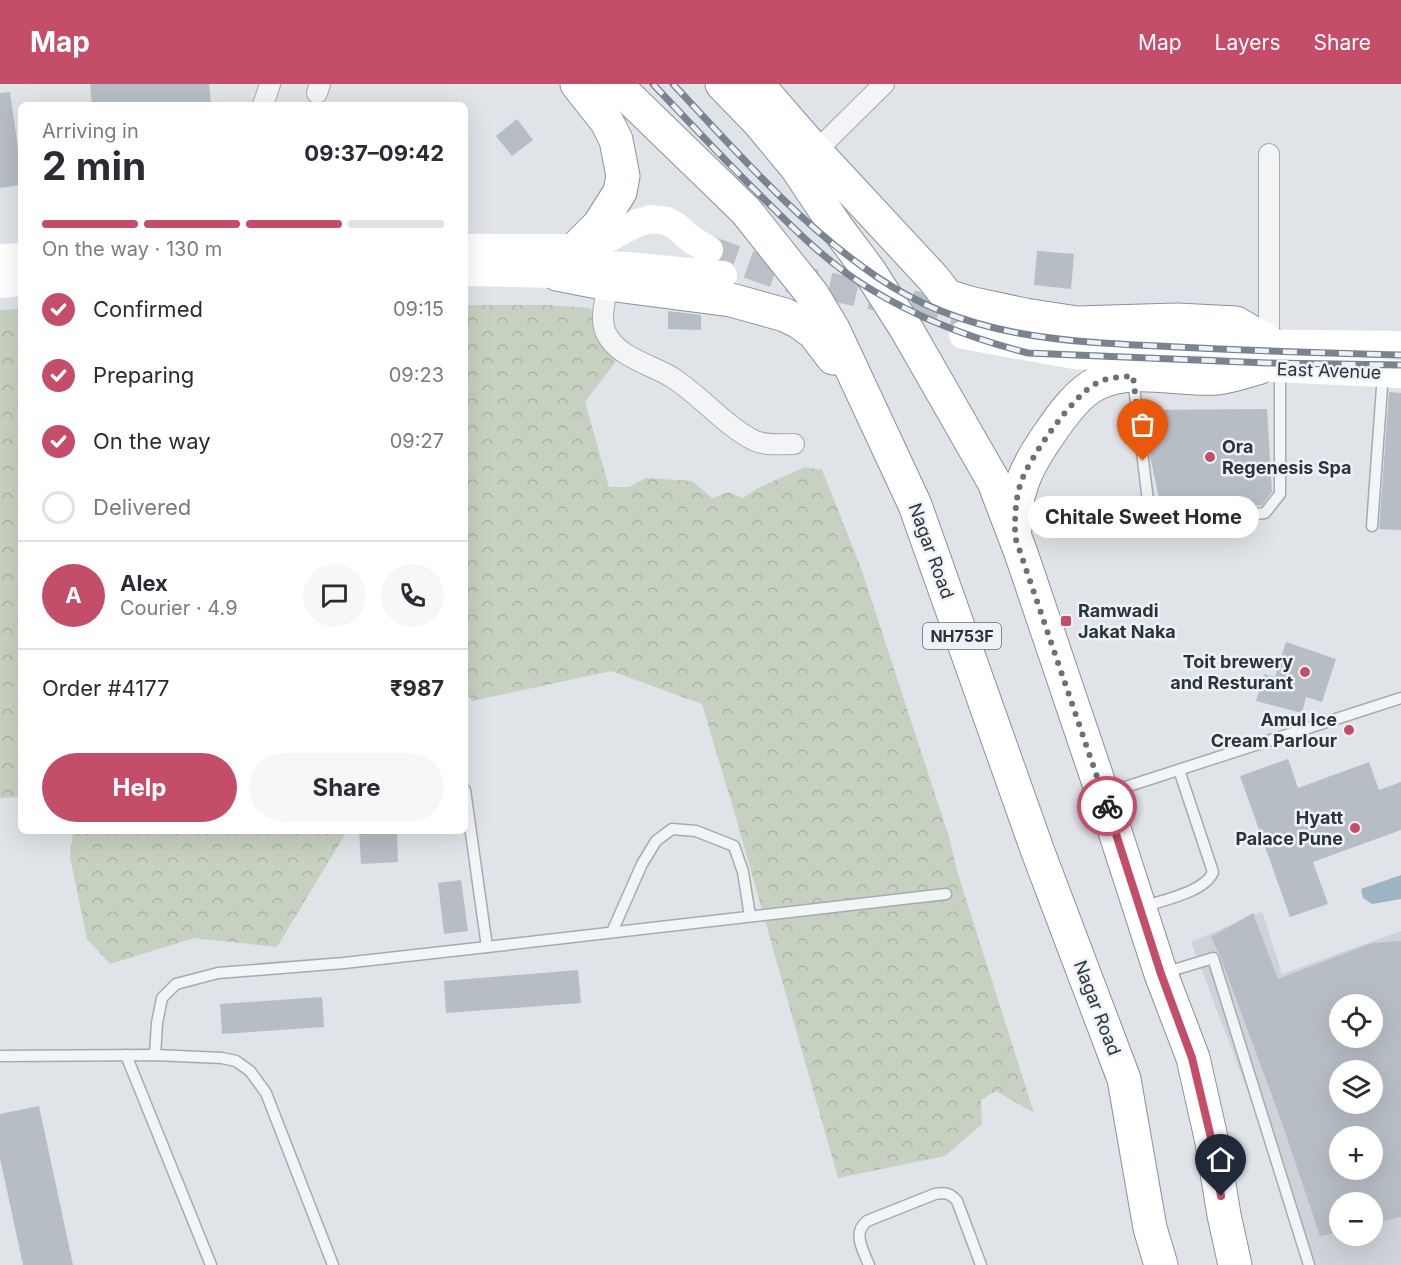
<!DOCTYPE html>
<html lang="en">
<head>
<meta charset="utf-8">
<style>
	:root { --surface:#fff; --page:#f7f7f7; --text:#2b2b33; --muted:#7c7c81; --line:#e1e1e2; --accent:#c44e69 }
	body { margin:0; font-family:Inter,sans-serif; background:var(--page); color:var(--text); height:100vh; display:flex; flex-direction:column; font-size:22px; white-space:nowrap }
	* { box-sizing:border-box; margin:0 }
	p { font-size:20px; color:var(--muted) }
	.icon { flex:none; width:33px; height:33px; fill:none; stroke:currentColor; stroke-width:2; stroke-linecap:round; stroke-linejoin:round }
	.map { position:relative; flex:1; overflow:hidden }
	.drawer { position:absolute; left:18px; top:18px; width:450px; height:732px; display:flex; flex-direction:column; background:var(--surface); border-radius:9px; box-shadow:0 6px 24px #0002 }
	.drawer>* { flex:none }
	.buttons { position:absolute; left:1329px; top:910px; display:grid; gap:12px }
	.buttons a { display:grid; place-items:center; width:54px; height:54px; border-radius:50%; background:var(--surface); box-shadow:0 6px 24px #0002; font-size:30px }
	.pin { position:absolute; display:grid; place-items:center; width:51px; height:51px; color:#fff; margin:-62px -26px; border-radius:50% 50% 50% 0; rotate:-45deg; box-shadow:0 0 6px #0007 }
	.pin .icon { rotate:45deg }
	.courier { position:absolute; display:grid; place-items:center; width:60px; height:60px; margin:-30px; border:4px solid #c44e69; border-radius:50%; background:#fff; color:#222; box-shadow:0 2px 8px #0007 }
	.bubble { position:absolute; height:42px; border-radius:21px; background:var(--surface); box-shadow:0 6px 24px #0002; font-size:20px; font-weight:700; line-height:42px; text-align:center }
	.summary em { font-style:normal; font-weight:700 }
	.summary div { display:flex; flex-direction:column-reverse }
	.summary { display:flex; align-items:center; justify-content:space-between; height:102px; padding:0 24px }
	h1 { font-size:39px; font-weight:700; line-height:45px }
	.bar { display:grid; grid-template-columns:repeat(4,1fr); gap:9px 6px; align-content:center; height:72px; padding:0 24px }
	.bar i { height:8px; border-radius:4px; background:var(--line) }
	.bar .current { background:var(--accent) }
	.bar p { grid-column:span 4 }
	.line { display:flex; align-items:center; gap:15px; padding:0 24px; border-top:2px solid var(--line) }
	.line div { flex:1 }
	.round { display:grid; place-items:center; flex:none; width:63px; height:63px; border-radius:32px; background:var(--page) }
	ol { padding:0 24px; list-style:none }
	li { display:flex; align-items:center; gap:18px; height:66px }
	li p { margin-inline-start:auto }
	li .icon { padding:6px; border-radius:50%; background:var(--accent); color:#fff; stroke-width:4 }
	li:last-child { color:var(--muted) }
	li i { width:33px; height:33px; border:3px solid var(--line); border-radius:50% }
	.button { display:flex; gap:12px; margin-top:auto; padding:12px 24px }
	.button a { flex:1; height:69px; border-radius:36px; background:var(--accent); color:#fff; font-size:24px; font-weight:700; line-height:69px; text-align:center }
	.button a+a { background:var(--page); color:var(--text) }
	header { display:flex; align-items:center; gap:36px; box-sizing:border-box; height:84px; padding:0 30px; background:var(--accent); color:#fff }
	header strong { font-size:28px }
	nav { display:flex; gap:33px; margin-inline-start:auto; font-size:21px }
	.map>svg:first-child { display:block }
	.built { fill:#ced3d9; fill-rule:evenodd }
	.forest { fill:url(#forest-crowns) }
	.water { fill:#9db4c5 }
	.building { fill:#b7bdc4; fill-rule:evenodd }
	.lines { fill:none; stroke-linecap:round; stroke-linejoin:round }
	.secondary-tunnel { stroke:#bcc0c6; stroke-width:28; stroke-dasharray:28 14; stroke-linecap:butt }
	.service-casing { stroke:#a6abb2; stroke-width:13 }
	.minor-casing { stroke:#a6abb2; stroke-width:22 }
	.trunk-casing { stroke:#88929d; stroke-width:35 }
	.service { stroke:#f2f4f6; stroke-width:10 }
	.minor { stroke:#f2f4f6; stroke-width:20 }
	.secondary { stroke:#fff; stroke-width:28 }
	.trunk { stroke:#fff; stroke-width:33 }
	.rail-casing { stroke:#7a8490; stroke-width:7 }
	.rail { stroke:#eff2f5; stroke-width:4.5; stroke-dasharray:14; stroke-linecap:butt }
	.done { stroke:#6a717a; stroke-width:6; stroke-dasharray:0 10.8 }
	.route { stroke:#c44e69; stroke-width:8 }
	.poi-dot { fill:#c44e69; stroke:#eff2f5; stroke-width:2 }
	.labels { text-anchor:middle; stroke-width:5; stroke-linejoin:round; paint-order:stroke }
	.shield { fill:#eff2f5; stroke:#656c75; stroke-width:1.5 }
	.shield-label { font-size:16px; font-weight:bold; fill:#2a333e }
	.street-label { font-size:18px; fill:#2a333e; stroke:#eff2f5 }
	.poi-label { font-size:18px; font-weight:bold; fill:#2a333e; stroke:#eff2f5; text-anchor:end }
</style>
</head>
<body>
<header>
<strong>Map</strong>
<nav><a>Map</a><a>Layers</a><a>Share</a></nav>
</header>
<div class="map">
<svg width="1401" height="1181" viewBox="0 0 1401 1181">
	<defs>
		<pattern id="forest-crowns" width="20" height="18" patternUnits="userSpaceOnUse" patternTransform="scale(1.5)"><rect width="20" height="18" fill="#c7d1c1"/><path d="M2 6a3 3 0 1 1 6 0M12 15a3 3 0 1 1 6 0" fill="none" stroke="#abb4a7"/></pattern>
	</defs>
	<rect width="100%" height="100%" fill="#e0e3e8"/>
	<path class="built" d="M 1262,827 L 1282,890 L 1401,847 L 1401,1181 L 1314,1181 L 1191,858 ZM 1340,921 L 1372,921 L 1372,954 L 1340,954 ZM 1340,987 L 1372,987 L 1372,1020 L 1340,1020 ZM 1340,1053 L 1372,1053 L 1372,1086 L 1340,1086 ZM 1340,1119 L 1372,1119 L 1372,1152 L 1340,1152 Z"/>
	<g class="forest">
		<polygon points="465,221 547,221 590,224 619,273 585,318 609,403 629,403 646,394 692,397 712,414 729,408 743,414 758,404 805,383 822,386 861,484 949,753 957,787 1034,1029 996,1007 981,1016 982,1040 945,1072 838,1094 736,734 702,620 611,587 472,617 465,608"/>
		<polygon points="21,225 21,713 0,714 0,226"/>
		<polygon points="73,747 347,747 277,863 194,854 110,880 87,855 70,773"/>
	</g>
	<polygon class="water" points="1401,791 1401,815 1372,820 1363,814 1361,805"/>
	<g class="building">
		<polygon points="90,0 209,0 211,21 92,21"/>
		<polygon points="10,8 21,86 21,101 0,104 0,9"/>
		<polygon points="517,35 533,56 512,72 496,52"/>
		<polygon points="1037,167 1074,170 1071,205 1034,201"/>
		<polygon points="668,227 701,231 701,246 668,245"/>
		<polygon points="1389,308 1401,309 1401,446 1379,445"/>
		<polygon points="1267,325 1272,408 1262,421 1163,432 1150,372 1144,326"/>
		<polygon points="1286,558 1336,575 1322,618 1306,613 1302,629 1256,617 1264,590 1275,593"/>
		<polygon points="1288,675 1298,704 1369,678 1379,706 1401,698 1401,746 1313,778 1328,820 1290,833 1240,692"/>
		<polygon points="359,747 397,747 398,778 361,780"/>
		<polygon points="461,796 468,847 444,850 438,799"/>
		<path d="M 1253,829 L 1278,895 L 1372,859 L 1401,857 L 1401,1133 L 1372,1140 L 1372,1119 L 1340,1119 L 1340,1148 L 1320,1152 L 1281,1036 L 1220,872 L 1211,853 ZM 1340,921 L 1372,921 L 1372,954 L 1340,954 ZM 1340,987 L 1372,987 L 1372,1020 L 1340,1020 ZM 1340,1053 L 1372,1053 L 1372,1086 L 1340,1086 Z"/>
		<polygon points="578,886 581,919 446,929 444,897"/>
		<polygon points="322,913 324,943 222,950 220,920"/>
		<polygon points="39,1022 73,1181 23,1181 0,1074 0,1030"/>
	</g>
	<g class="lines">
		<polyline class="secondary-tunnel" points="709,166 781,192 966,232"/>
		<defs>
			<g id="service">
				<polyline points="1133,295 1151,441 1265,429 1280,410 1280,285"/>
				<polyline points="1372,442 1383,289"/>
				<polyline points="465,706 487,863"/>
				<polyline points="1107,709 1401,614"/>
				<path d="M 1143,823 C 1163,816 1205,808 1213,788 L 1179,686"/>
				<polyline points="612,848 642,780 656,757 672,745 696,747 734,762 743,788 750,832"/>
				<polyline points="1164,889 1213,874 1309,1181"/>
				<polyline points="126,971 211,1181"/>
				<polyline points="155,971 157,939 162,914 176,900 218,889 344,879 487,863 946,810"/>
				<polyline points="0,972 155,971 222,974 236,977 250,987 266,1009 333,1181"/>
				<path d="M 869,1181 C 863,1166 852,1149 867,1137 L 935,1110 C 945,1108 950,1109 957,1117 L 981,1181"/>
			</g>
			<g id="minor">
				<polyline points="317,9 320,0"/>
				<polyline points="263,21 270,0"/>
				<polyline points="809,74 884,0"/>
				<path d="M 608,200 C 606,215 599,234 606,249 C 618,274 651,280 673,294 C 701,312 723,340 753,356 C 765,362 780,360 794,360"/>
				<polyline points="1269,265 1269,70"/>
			</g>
			<g id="trunk">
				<polyline points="615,0 746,127 812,210 833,245 915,421 1038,768 1124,995 1150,1144 1161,1181"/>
				<polyline points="722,0 758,37 797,84 835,141 870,188 907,246 994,398 1021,469 1108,726 1161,890 1193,974 1212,1058 1224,1131 1235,1181"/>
				<polyline points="757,0 816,68 933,194 947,212 969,219 1025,231 1077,239 1177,236 1236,239 1270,259"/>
				<polyline points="576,164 599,141 620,108 623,92 616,56 607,38 577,0"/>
				<polyline points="557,190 608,200 731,216 785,231 799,238 814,249 833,274"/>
				<path d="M 1015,445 C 1014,410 1026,384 1045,356 C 1058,337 1077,308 1098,299 C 1136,282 1178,297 1217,294 C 1230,293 1245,287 1258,284"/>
			</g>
		</defs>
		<use href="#service" class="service-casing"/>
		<use href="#minor" class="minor-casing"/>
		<use href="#trunk" class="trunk-casing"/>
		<use href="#service" class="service"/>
		<use href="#minor" class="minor"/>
		<g class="secondary">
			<polyline points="465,164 590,164 637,139 651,135 667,137 676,142 692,156 709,166"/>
			<polyline points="0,174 21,173"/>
			<polyline points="465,188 557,190 586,181 628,182 723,191"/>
			<polyline points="0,200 21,198"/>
			<polyline points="963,251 1074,271 1174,277"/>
			<polyline points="1091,253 1230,259 1401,261"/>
			<polyline points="1235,282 1401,290"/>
		</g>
		<use href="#trunk" class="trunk"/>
		<defs>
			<g id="rail">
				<path d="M 653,0 C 690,39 726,78 764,115 C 797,148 831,182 872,206 C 920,235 973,255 1028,269 L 1268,279 L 1401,281"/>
				<path d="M 673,0 C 737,68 799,140 877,193 C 969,256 1072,258 1178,263 C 1252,267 1327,269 1401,271"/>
			</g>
		</defs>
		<use href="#rail" class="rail-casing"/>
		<use href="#rail" class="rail"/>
	</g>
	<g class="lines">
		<path class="done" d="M 1107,722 L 1015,453 C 1015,434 1015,416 1021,398 C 1030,373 1073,311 1097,299 C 1108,293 1121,293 1133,292 L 1143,377"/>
		<polyline class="route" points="1107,722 1161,890 1192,974 1212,1058 1221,1112"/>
	</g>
	<g class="poi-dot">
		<circle cx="1210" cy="373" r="6"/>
		<rect x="1060" y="531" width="12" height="12" rx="3"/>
		<circle cx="1305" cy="588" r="6"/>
		<circle cx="1349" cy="646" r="6"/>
		<circle cx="1355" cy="744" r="6"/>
	</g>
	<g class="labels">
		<rect class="shield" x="923" y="539" width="78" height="26" rx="4.5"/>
		<g class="shield-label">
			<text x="962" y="558">NH753F</text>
		</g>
		<g class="street-label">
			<text transform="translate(1329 287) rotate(2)" y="6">East Avenue</text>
			<text transform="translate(931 467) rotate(70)" y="6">Nagar Road</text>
			<text transform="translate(1097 924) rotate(69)" y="6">Nagar Road</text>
		</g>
		<g class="poi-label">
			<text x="1222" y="369" text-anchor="start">Ora<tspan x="1222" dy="21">Regenesis Spa</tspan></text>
			<text x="1078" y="533" text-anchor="start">Ramwadi<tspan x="1078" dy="21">Jakat Naka</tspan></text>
			<text x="1293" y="584">Toit brewery<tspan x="1293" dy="21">and Resturant</tspan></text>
			<text x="1337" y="642">Amul Ice<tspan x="1337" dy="21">Cream Parlour</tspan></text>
			<text x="1343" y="740">Hyatt<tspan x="1343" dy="21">Palace Pune</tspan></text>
		</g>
	</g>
</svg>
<div class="buttons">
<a><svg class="icon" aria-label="locate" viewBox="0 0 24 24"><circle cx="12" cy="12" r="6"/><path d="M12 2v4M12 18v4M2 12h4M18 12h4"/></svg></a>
<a><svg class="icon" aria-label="layers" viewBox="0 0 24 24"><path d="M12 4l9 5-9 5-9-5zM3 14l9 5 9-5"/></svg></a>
<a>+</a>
<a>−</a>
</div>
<div class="pin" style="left:1143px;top:377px;background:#ea580c"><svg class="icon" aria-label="bag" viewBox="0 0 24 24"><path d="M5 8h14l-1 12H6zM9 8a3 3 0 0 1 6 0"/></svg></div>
<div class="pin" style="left:1221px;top:1112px;background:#1f2937"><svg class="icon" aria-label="home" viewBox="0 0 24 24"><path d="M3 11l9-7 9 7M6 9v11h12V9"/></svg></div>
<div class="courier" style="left:1107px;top:722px"><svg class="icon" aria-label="bike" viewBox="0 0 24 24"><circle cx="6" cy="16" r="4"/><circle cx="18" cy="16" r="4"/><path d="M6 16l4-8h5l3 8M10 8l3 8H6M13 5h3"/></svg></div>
<div class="bubble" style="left:1028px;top:412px;width:231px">Chitale Sweet Home</div>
<section class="drawer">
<div class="summary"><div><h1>2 min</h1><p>Arriving in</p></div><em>09:37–09:42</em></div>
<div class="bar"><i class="current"></i><i class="current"></i><i class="current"></i><i></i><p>On the way · 130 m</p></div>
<ol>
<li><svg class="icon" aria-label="check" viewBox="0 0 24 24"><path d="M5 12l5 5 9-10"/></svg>Confirmed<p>09:15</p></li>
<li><svg class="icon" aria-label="check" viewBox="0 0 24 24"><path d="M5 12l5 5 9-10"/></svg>Preparing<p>09:23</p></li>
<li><svg class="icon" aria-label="check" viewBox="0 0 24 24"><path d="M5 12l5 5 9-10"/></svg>On the way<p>09:27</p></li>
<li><i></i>Delivered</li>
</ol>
<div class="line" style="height:108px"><b class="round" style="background:var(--accent);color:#fff">A</b><div><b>Alex</b><p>Courier · 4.9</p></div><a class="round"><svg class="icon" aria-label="chat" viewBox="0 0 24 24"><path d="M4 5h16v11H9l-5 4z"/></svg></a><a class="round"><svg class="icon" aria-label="phone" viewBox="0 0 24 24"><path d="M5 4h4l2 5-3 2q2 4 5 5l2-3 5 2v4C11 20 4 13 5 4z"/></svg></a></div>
<div class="line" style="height:78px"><div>Order #4177</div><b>₹987</b></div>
<div class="button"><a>Help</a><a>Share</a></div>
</section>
</div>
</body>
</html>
